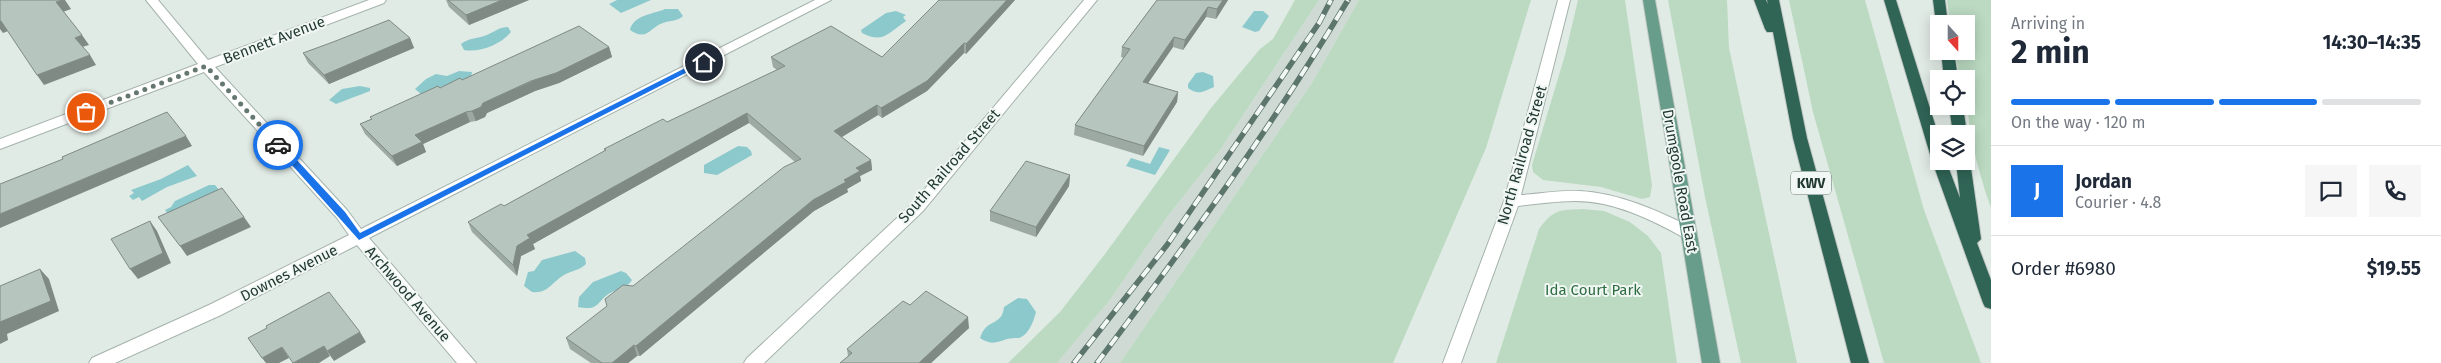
<!DOCTYPE html>
<html lang="en">
<head>
<meta charset="utf-8">
<style>
	:root { --surface:#fff; --page:#f6f6f7; --text:#1f2937; --muted:#747a83; --line:#e0e1e3; --accent:#1a73e8 }
	body { margin:0; font-family:"Fira Sans",sans-serif; background:var(--page); color:var(--text); height:100vh; display:flex; flex-direction:column; font-size:19px; white-space:nowrap }
	* { box-sizing:border-box; margin:0 }
	p { font-size:16px; color:var(--muted) }
	.icon { flex:none; width:28px; height:28px; fill:none; stroke:currentColor; stroke-width:2; stroke-linecap:round; stroke-linejoin:round }
	.map { position:relative; flex:1; overflow:hidden }
	.details { display:flex; flex-direction:column; background:var(--surface); width:450px }
	.details>* { flex:none }
	.needle { width:32px; rotate:159deg }
	.fabs { position:absolute; left:1930px; top:15px; display:grid; gap:10px }
	.fabs a { display:grid; place-items:center; width:45px; height:45px; border-radius:0px; background:var(--surface); box-shadow:0 2px 12px #0003; font-size:25px }
	.pin { position:absolute; display:grid; place-items:center; width:42px; height:42px; color:#fff; margin:-21px; border:2px solid #fff; border-radius:50%; box-shadow:0 1px 5px #0007 }
	.courier { position:absolute; display:grid; place-items:center; width:50px; height:50px; margin:-25px; border:4px solid #1a73e8; border-radius:50%; background:#fff; color:#222; box-shadow:0 1px 6px #0007 }
	.summary em { font-style:normal; font-weight:700 }
	.summary div { display:flex; flex-direction:column-reverse }
	.summary { display:flex; align-items:center; justify-content:space-between; height:85px; padding:0 20px }
	h1 { font-size:32px; font-weight:700; line-height:38px }
	.bar { display:grid; grid-template-columns:repeat(4,1fr); gap:8px 5px; align-content:center; height:60px; padding:0 20px }
	.bar i { height:6px; border-radius:4px; background:var(--line) }
	.bar .current { background:var(--accent) }
	.bar p { grid-column:span 4 }
	.line { display:flex; align-items:center; gap:12px; padding:0 20px; border-top:1px solid var(--line) }
	.line div { flex:1 }
	.round { display:grid; place-items:center; flex:none; width:52px; height:52px; border-radius:0px; background:var(--page) }
	main { display:flex; flex:1; min-height:0 }
	.map>svg:first-child { display:block }
	.built { fill:#cfdad4 }
	.green { fill:#bbdac1 }
	.water { fill:#8cc9cc }
	.lines { fill:none; stroke-linecap:round; stroke-linejoin:round }
	.minor-casing { stroke:#a4b2ab; stroke-width:2 }
	.major-casing { stroke:#c1c8c5; stroke-width:2 }
	.highway-casing { stroke:#c1c8c5; stroke-width:2 }
	.minor { fill:#fff; fill-rule:evenodd }
	.major { fill:#689d8b; fill-rule:evenodd }
	.highway { fill:#306455; fill-rule:evenodd }
	.rail-casing { stroke:#5d766d; stroke-width:5.5 }
	.rail { stroke:#f1f7f4; stroke-width:4; stroke-dasharray:11; stroke-linecap:butt }
	.wall { fill:#9da9a3 }
	.shaded-wall { fill:#7f8a85 }
	.building { fill:#b6c5be; stroke:#7f8a85 }
	.route { fill:#1a73e8 }
	.done { stroke:#657870; stroke-width:5; stroke-dasharray:0 9 }
	.labels { text-anchor:middle; stroke-width:4; stroke-linejoin:round; paint-order:stroke }
	.shield { fill:#f1f7f4; stroke:#60736c; stroke-width:1 }
	.shield-label { font-size:14px; font-weight:bold; fill:#223a31 }
	.street-label { font-size:15px; fill:#223a31; stroke:#f1f7f4 }
	.park-label { font-size:15px; fill:#2f6e42; stroke:#f1f7f4 }
</style>
</head>
<body>
<main>
<div class="map">
<svg width="1991" height="363" viewBox="0 0 1991 363">
	<rect width="100%" height="100%" fill="#e1ebe5"/>
	<polygon class="built" points="1319,0 1359,0 1312,83 1120,363 1057,363 1109,301 1167,217 1220,150"/>
	<g class="green">
		<polygon points="1295,0 1319,0 1220,150 1167,217 1109,301 1057,363 1008,363 1060,312 1105,254 1211,108 1260,49 1273,39"/>
		<polygon points="1359,0 1531,0 1486,148 1393,363 1120,363 1312,83"/>
		<polygon points="1578,0 1625,0 1652,185 1650,197 1642,199 1601,187 1543,180 1533,172 1532,165 1565,55"/>
		<polygon points="1668,0 1727,0 1729,48 1797,363 1741,363 1705,197"/>
		<polygon points="1789,0 1865,0 1924,210 1981,363 1884,363 1813,112"/>
		<path d="M 1947,0 L 1991,0 L 1991,208 C 1976,166 1966,123 1966,79 L 1960,79 L 1955,51 L 1966,51 L 1966,24 L 1950,24 Z"/>
		<path d="M 1583,209 L 1604,211 L 1630,222 L 1648,236 L 1661,253 L 1677,363 L 1496,363 L 1539,229 C 1554,209 1559,210 1583,209 Z"/>
	</g>
	<g class="water">
		<polygon points="617,0 651,0 621,13 609,4"/>
		<path d="M 665,9 L 678,9 L 683,16 C 676,22 671,20 663,23 C 650,27 647,42 630,30 C 633,15 654,14 665,9 Z"/>
		<path d="M 896,11 L 906,15 L 903,17 L 906,21 C 888,33 883,44 862,33 L 861,30 L 886,13 Z"/>
		<polygon points="1254,11 1263,11 1269,16 1259,31 1255,32 1242,27"/>
		<path d="M 508,27 L 511,32 C 501,44 480,53 464,50 L 461,44 C 470,37 479,39 489,34 C 496,31 499,27 508,27 Z"/>
		<polygon points="459,71 472,72 471,77 421,94 415,89 426,79 436,74 447,76"/>
		<path d="M 1203,72 L 1213,76 L 1214,87 C 1204,91 1199,96 1188,88 L 1188,84 L 1196,73 Z"/>
		<polygon points="360,86 370,88 370,91 336,104 329,100 342,89"/>
		<polygon points="738,146 747,147 751,151 752,155 717,175 704,173 704,165"/>
		<polygon points="1159,147 1170,150 1155,175 1126,166 1131,158 1150,164"/>
		<polygon points="188,165 197,176 167,187 142,201 139,197 133,200 129,196 134,193 131,190 161,179"/>
		<polygon points="209,185 215,185 220,191 168,214 165,210 171,207 175,201"/>
		<path d="M 575,251 L 585,258 L 586,264 C 579,271 572,270 564,275 C 552,282 548,294 532,292 L 524,286 L 528,272 L 534,271 L 542,260 Z"/>
		<path d="M 621,271 L 626,273 L 632,280 C 626,289 620,288 612,292 C 597,299 601,312 578,307 L 579,297 L 593,282 Z"/>
		<path d="M 1018,298 L 1027,299 L 1036,312 C 1034,320 1029,335 1019,338 C 1015,338 1011,338 1007,339 C 996,343 991,345 980,338 C 987,317 1002,327 1004,307 Z"/>
	</g>
	<g class="lines">
		<defs>
			<g id="minor">
				<polygon points="146,0 158,0 208,60 369,0 386,0 384,3 215,67 347,210 361,229 815,0 831,0 369,238 476,363 457,363 357,245 221,315 115,363 89,363 92,358 209,305 349,235 337,218 204,72 0,149 0,139 198,64"/>
				<polygon points="1084,0 1097,0 923,211 764,363 744,363 747,358 913,203"/>
				<path d="M 1558,0 L 1570,0 L 1521,195 C 1540,194 1560,190 1579,191 C 1620,193 1658,211 1695,229 L 1697,233 L 1695,237 L 1683,237 C 1650,219 1614,201 1575,201 C 1556,201 1537,204 1518,206 L 1461,363 L 1443,363 L 1504,201 Z"/>
			</g>
			<polygon id="major" points="1643,0 1655,0 1720,363 1702,363"/>
			<g id="highway">
				<polygon points="1754,0 1766,0 1768,4 1767,0 1779,0 1807,138 1869,363 1851,363 1793,138 1773,32 1767,32 1765,29"/>
				<polygon points="1884,0 1896,0 1939,137 1939,161 1946,161 1960,198 1956,161 1966,161 1966,157 1970,161 1981,239 1977,243 1991,280 1991,309 1985,307 1983,303 1932,161"/>
				<polygon points="1933,0 1945,0 1948,24 1939,24 1939,27 1936,24"/>
				<polygon points="1941,51 1954,51 1958,79 1944,79"/>
				<polygon points="1949,106 1963,106 1967,134 1966,135 1953,134"/>
			</g>
		</defs>
		<use href="#minor" class="minor-casing"/>
		<use href="#major" class="major-casing"/>
		<use href="#highway" class="highway-casing"/>
		<use href="#minor" class="minor"/>
		<use href="#major" class="major"/>
		<use href="#highway" class="highway"/>
		<defs>
			<g id="rail">
				<polyline points="1074,363 1167,245 1319,23 1331,0"/>
				<path d="M 1097,363 C 1186,245 1272,127 1348,0"/>
			</g>
		</defs>
		<use href="#rail" class="rail-casing"/>
		<use href="#rail" class="rail"/>
	</g>
	<g class="wall">
		<polygon points="446,0 529,0 469,25 449,7"/>
		<polygon points="939,0 1015,0 966,54 964,53 927,91 882,118 878,115 842,137 871,160 872,170 860,176 861,181 847,189 848,192 814,211 640,356 637,356 628,363 591,363 570,349 566,338 795,162 749,123 533,244 535,249 521,256 517,276 472,232 468,222 504,206 605,151 604,149 667,122 777,70 773,67 771,57 882,57"/>
		<polygon points="1157,0 1228,0 1216,19 1206,17 1183,50 1173,47 1148,83 1178,92 1177,102 1143,156 1074,135 1075,125 1124,58 1121,57 1122,47"/>
		<polygon points="410,38 414,48 329,84 308,63 303,53"/>
		<polygon points="609,47 612,57 559,83 535,91 487,113 485,117 476,121 470,122 423,144 426,152 397,166 365,134 360,124 371,119 370,117 440,88 462,80"/>
		<polygon points="1070,175 1069,186 1036,237 990,221 990,211"/>
		<polygon points="910,305 969,328 931,363 840,363 848,356 847,349"/>
	</g>
	<g class="shaded-wall">
		<polygon points="63,0 65,0 71,9 63,12 56,2"/>
		<polygon points="502,0 529,0 469,25 466,15"/>
		<polygon points="1007,0 1015,0 966,54 966,44"/>
		<polygon points="1223,0 1228,0 1216,19 1217,9"/>
		<polygon points="1208,7 1206,17 1183,50 1185,40"/>
		<polygon points="0,21 1,21 8,31 3,33 0,29"/>
		<polygon points="82,35 89,45 82,47 75,38"/>
		<polygon points="1174,37 1173,47 1142,92 1143,82"/>
		<polygon points="410,38 414,48 329,84 324,75"/>
		<polygon points="964,43 964,53 927,91 882,118 881,108"/>
		<polygon points="609,47 612,57 559,83 535,91 487,113 485,117 476,121 472,111 483,103"/>
		<polygon points="90,55 96,65 44,85 37,75"/>
		<polygon points="1178,92 1177,102 1143,156 1144,146"/>
		<polygon points="877,105 878,115 835,141 834,131"/>
		<polygon points="466,112 470,122 423,144 426,152 397,166 392,156 415,135"/>
		<polygon points="747,113 749,123 533,244 535,249 521,256 517,276 513,265 517,246 527,235"/>
		<polygon points="186,136 192,146 0,228 0,214"/>
		<polygon points="871,160 872,170 860,176 861,181 847,189 848,192 814,211 640,356 636,346 813,200 844,180 856,168"/>
		<polygon points="1070,175 1069,186 1036,237 1036,227"/>
		<polygon points="244,217 251,227 187,256 180,246"/>
		<polygon points="150,221 157,231 171,263 138,279 130,269"/>
		<polygon points="40,269 49,279 59,311 7,334 8,340 0,344 0,322"/>
		<polygon points="968,317 969,328 931,363 919,363"/>
		<polygon points="360,332 366,342 334,361 327,351"/>
		<polygon points="634,345 637,356 628,363 612,363"/>
		<polygon points="324,346 330,356 319,363 293,363"/>
		<polygon points="282,347 289,358 279,363 266,363 262,358"/>
	</g>
	<g class="building">
		<polygon points="0,0 63,0 56,2 82,35 75,38 90,55 37,75 1,21 0,21"/>
		<polygon points="448,0 502,0 466,15"/>
		<polygon points="939,0 1007,0 966,44 964,43 927,81 881,108 877,105 834,131 871,160 856,168 860,171 844,180 846,182 813,200 636,346 634,345 612,363 602,363 566,338 607,306 605,299 623,285 633,286 784,167 801,159 747,113 527,235 530,238 517,246 513,265 468,222 501,204 504,206 606,150 604,149 663,119 667,122 785,66 771,57 831,26 882,57"/>
		<polygon points="1157,0 1223,0 1217,9 1208,7 1185,40 1174,37 1143,82 1178,92 1144,146 1075,125 1130,49 1122,47"/>
		<polygon points="389,20 410,38 324,75 303,53 333,42"/>
		<polygon points="579,26 609,47 556,73 531,81 483,103 481,107 472,111 466,112 415,135 422,142 392,156 360,124 372,119 370,117 438,86 440,88 460,78 462,80"/>
		<polygon points="167,112 186,136 0,214 0,184 63,159 62,157"/>
		<polygon points="1026,161 1070,175 1036,227 990,211"/>
		<polygon points="222,188 244,217 180,246 158,217"/>
		<polygon points="150,221 163,253 130,269 111,239"/>
		<polygon points="40,269 51,301 0,322 0,286"/>
		<polygon points="926,291 968,317 919,363 840,363 852,353 847,349 903,301 910,305"/>
		<polygon points="329,292 360,332 327,351 324,346 293,363 282,347 262,358 248,338 267,328 266,326"/>
	</g>
	<polygon class="route" points="701,60 707,62 359,240 274,145 281,143 345,212 360,233"/>
	<g class="lines">
		<polyline class="done" points="86,112 206,66 278,145"/>
	</g>
	<g class="labels">
		<rect class="shield" x="1791" y="171.5" width="40" height="23" rx="4"/>
		<g class="shield-label">
			<text x="1811" y="188">KWV</text>
		</g>
		<g class="street-label">
			<text transform="translate(274 40) rotate(-21)" y="5">Bennett Avenue</text>
			<text transform="translate(1522 155) rotate(-74)" y="5">North Railroad Street</text>
			<text transform="translate(949 166) rotate(-49)" y="5">South Railroad Street</text>
			<text transform="translate(1680 181) rotate(80)" y="5">Drumgoole Road East</text>
			<text transform="translate(289 273) rotate(-27)" y="5">Downes Avenue</text>
			<text transform="translate(408 294) rotate(49)" y="5">Archwood Avenue</text>
		</g>
		<g class="park-label">
			<text x="1593" y="295">Ida Court Park</text>
		</g>
	</g>
</svg>
<div class="fabs">
<a><svg class="needle" viewBox="-14 -14 28 28"><path d="M0-13l5 13h-10z" fill="#e53935"/><path d="M0 13l5-13h-10z" fill="#747a83"/></svg></a>
<a><svg class="icon" aria-label="locate" viewBox="0 0 24 24"><circle cx="12" cy="12" r="6"/><path d="M12 2v4M12 18v4M2 12h4M18 12h4"/></svg></a>
<a><svg class="icon" aria-label="layers" viewBox="0 0 24 24"><path d="M12 4l9 5-9 5-9-5zM3 14l9 5 9-5"/></svg></a>
</div>
<div class="pin" style="left:86px;top:112px;background:#ea580c"><svg class="icon" aria-label="bag" viewBox="0 0 24 24"><path d="M5 8h14l-1 12H6zM9 8a3 3 0 0 1 6 0"/></svg></div>
<div class="pin" style="left:704px;top:62px;background:#1f2937"><svg class="icon" aria-label="home" viewBox="0 0 24 24"><path d="M3 11l9-7 9 7M6 9v11h12V9"/></svg></div>
<div class="courier" style="left:278px;top:145px"><svg class="icon" aria-label="car" viewBox="0 0 24 24"><path d="M5 17H2v-5l4-1 3-4h7l3 4 3 1v5h-3M9 17h6M6 11h13"/><circle cx="7" cy="17" r="2"/><circle cx="17" cy="17" r="2"/></svg></div>
</div>
<section class="details">
<div class="summary"><div><h1>2 min</h1><p>Arriving in</p></div><em>14:30–14:35</em></div>
<div class="bar"><i class="current"></i><i class="current"></i><i class="current"></i><i></i><p>On the way · 120 m</p></div>
<div class="line" style="height:90px"><b class="round" style="background:var(--accent);color:#fff">J</b><div><b>Jordan</b><p>Courier · 4.8</p></div><a class="round"><svg class="icon" aria-label="chat" viewBox="0 0 24 24"><path d="M4 5h16v11H9l-5 4z"/></svg></a><a class="round"><svg class="icon" aria-label="phone" viewBox="0 0 24 24"><path d="M5 4h4l2 5-3 2q2 4 5 5l2-3 5 2v4C11 20 4 13 5 4z"/></svg></a></div>
<div class="line" style="height:65px"><div>Order #6980</div><b>$19.55</b></div>
</section>
</main>
</body>
</html>
